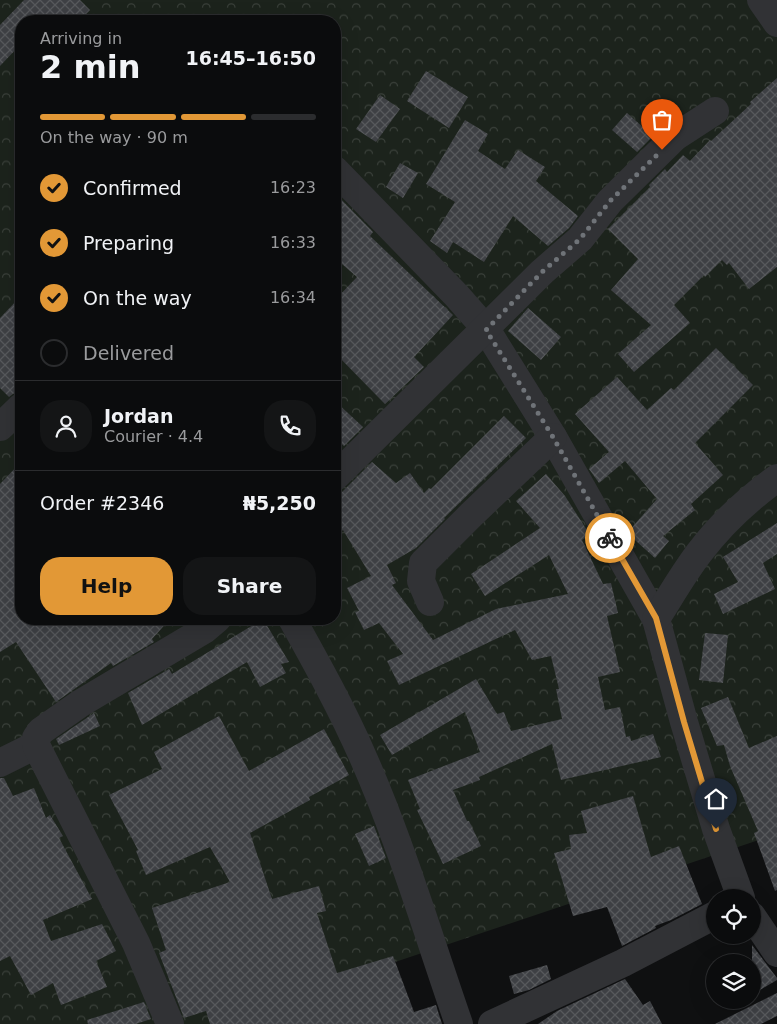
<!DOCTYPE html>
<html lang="en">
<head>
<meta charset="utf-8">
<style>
	:root { --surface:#0b0c0d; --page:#141516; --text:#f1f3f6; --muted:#9a9b9d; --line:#2b2c2e; --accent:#e29836 }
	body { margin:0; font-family:"DejaVu Sans",sans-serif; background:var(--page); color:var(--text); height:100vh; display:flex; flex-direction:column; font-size:19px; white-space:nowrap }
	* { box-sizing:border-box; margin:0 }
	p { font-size:16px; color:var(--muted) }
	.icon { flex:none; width:28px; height:28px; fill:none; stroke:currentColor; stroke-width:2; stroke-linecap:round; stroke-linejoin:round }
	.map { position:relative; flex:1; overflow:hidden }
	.side { position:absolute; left:15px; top:15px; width:326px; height:610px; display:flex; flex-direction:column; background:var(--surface); border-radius:20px; box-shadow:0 5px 20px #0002,0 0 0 1px var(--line) }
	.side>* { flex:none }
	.tools { position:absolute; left:706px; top:889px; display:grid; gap:10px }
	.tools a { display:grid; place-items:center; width:55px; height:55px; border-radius:50%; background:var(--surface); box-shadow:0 5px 20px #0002,0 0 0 1px var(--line); font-size:25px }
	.pin { position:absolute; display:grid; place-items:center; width:42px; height:42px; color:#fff; margin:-51px -21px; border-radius:50% 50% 50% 0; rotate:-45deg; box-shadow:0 0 5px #0007 }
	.pin .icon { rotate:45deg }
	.courier { position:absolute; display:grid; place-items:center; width:50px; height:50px; margin:-25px; border:4px solid #e29836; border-radius:50%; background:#fff; color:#222; box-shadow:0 1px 6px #0007 }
	.headline em { font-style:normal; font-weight:600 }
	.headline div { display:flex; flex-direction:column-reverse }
	.headline { display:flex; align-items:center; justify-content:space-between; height:85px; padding:0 25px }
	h1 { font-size:32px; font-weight:600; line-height:38px }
	.bar { display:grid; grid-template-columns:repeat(4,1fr); gap:8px 5px; align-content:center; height:60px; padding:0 25px }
	.bar i { height:6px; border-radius:4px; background:var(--line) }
	.bar .current { background:var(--accent) }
	.bar p { grid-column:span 4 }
	.line { display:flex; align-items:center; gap:12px; padding:0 25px; border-top:1px solid var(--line) }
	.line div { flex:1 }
	.round { display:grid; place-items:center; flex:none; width:52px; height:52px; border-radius:20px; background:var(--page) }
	ol { padding:0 25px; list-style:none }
	li { display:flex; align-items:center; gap:15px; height:55px }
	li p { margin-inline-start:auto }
	li .icon { padding:5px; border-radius:50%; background:var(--accent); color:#111; stroke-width:4 }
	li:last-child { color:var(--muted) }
	li i { width:28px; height:28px; border:2px solid var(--line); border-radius:50% }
	.primary-button { display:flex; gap:10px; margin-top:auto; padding:10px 25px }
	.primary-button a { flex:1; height:58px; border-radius:20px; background:var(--accent); color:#111; font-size:20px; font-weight:600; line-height:58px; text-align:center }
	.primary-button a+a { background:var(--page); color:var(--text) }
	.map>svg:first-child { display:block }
	.forest { fill:url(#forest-crowns); fill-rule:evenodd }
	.building { fill:url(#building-cross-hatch) }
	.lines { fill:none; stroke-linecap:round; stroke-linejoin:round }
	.minor { stroke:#313235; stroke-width:28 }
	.done { stroke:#6f7378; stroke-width:5; stroke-dasharray:0 9 }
	.route { stroke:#e29836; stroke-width:6 }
</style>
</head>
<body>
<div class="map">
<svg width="777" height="1024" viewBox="0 0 777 1024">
	<defs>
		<pattern id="forest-crowns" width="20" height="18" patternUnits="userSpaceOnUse" patternTransform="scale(1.25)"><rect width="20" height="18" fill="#1c231c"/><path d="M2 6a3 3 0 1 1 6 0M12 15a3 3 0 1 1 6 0" fill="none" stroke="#3a403a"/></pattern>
		<pattern id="building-cross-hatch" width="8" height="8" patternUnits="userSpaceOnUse" patternTransform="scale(1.25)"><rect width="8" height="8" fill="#3e4044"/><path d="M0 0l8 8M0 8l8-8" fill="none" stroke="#57595c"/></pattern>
	</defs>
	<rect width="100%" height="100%" fill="#0f1011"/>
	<path class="forest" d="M 0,0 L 777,0 L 777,834 L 210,1024 L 0,1024 ZM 21,21 L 335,21 L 335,619 L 21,619 Z"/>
	<g class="building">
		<polygon points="24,0 80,0 90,10 79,21 21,21 21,44 0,66 0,25"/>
		<polygon points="426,71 468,97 449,128 407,101"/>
		<polygon points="777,78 777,267 749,289 729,263 727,265 722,260 705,277 704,275 674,305 690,323 634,372 618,354 651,325 611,290 638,259 608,229 650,187 649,185 665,169 667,172 683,155 690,161 710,140 711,141 751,104 750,102"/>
		<polygon points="380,95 400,109 376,142 356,129"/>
		<polygon points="627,113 653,136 637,152 612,130"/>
		<polygon points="465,120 488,134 478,151 505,169 518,150 545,167 536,181 578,216 569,228 548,246 513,216 484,262 453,242 447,253 430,241 455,202 426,184"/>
		<polygon points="400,163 418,173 403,198 386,187"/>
		<polygon points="335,193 373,232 370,236 453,315 414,357 424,367 385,404 335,353 335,300 357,277 335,258"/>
		<polygon points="21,296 21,388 9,397 0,388 0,318"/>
		<polygon points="528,308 561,337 541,360 508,331"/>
		<polygon points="716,348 753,385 695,443 723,475 691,504 695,510 663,536 669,541 655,558 627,533 657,499 625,461 599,483 589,469 609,452 575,414 617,377 647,410 671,388 674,390"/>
		<polygon points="335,401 363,427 344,446 335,438"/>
		<polygon points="504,416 526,438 444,518 445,519 416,548 387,565 396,583 392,585 433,640 496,609 568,594 549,555 485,596 471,574 540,528 516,501 546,474 565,496 590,535 582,540 603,584 611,583 618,613 607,616 620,672 598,677 605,710 620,707 626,737 630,736 631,741 653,734 661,757 561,780 552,744 479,777 480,780 453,790 467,821 469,821 481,846 443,864 417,810 420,809 408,780 480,752 465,712 392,755 380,735 476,679 497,714 504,712 511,731 562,719 556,689 559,689 551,656 532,660 515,630 399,685 387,661 403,654 379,623 364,630 355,612 359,611 347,588 371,576 343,530 335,538 335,499 372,462 396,483 410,473 424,493 429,488 431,489"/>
		<polygon points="21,462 21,619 170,619 152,639 154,642 113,666 111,663 56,702 16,642 0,652 0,484"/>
		<polygon points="777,523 777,554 763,563 775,589 723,614 714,594 738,582 723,557"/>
		<polygon points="263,619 289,662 281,664 286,673 260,687 247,662 142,725 128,693 169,669 172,674"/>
		<polygon points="705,633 728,635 723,683 699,680"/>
		<polygon points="728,697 749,748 777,736 777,890 775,891 754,833 758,831 730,766 724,745 717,746 701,708"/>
		<polygon points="94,713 100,726 59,745 56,739"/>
		<polygon points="219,716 249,771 324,729 349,775 309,797 310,800 250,833 272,899 319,886 326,911 317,913 337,973 393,956 414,1012 436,1005 442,1024 210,1024 206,1011 184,1018 159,953 166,950 152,908 230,882 210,847 146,875 136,851 138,850 109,795 162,769 154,752"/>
		<polygon points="0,778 4,778 13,796 34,788 46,818 50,815 63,836 59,838 92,899 43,920 51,941 102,924 116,951 96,961 107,987 61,1005 53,983 31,995 10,956 0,961"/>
		<polygon points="633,796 651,857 679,846 702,904 671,920 655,926 656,928 622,946 607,907 573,916 554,853 571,849 569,835 587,833 581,811"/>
		<polygon points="374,826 386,858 369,866 355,834"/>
		<polygon points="752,945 777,978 777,980 760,990 752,978"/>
		<polygon points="547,965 551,979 529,990 514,994 509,976"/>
		<polygon points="625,979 643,1005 650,1001 662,1024 538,1024 557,1011"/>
		<polygon points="777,993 777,1016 761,1024 715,1024"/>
		<polygon points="144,1002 151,1019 136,1024 88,1024 87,1020"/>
	</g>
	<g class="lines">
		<g class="minor">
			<polyline points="761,0 777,23"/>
			<polyline points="335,170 457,296 486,329 553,437 656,619 684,722 716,829 741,898"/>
			<polyline points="0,427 21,407"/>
			<polyline points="335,477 542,272 580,239 610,201 675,137 715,111"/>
			<polyline points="430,602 421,581 423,563 471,515 553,437"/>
			<path d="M 292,619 C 317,664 342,709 363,757 C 401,843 428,935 459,1024"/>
			<path d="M 656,619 C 670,597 683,574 699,553 C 721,524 748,499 777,478"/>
			<polyline points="0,763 36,745"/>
			<polyline points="752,916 777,953"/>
			<polyline points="170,1024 136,943 36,745 36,738 41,731 81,703 204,630 217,619"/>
			<polyline points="492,1024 623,963 715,915"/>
		</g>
	</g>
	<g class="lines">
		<polyline class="done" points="610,538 553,437 486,330 542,272 580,239 610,201 662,150"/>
		<polyline class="route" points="610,538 656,618 684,722 716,829"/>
	</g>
</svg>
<div class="tools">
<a><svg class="icon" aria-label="locate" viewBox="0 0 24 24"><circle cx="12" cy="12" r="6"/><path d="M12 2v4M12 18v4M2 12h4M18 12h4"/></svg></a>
<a><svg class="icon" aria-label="layers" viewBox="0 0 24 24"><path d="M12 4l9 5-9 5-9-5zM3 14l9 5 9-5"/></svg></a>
</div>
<div class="pin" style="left:662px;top:150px;background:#ea580c"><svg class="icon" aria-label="bag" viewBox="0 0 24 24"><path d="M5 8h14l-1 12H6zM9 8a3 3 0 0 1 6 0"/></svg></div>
<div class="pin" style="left:716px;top:829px;background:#1f2937"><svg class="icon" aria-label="home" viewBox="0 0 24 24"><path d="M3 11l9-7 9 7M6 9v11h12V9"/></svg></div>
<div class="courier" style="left:610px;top:538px"><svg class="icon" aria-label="bike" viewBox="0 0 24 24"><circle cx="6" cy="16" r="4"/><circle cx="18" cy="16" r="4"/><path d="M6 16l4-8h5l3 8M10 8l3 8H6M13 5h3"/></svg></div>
<section class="side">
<div class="headline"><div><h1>2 min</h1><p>Arriving in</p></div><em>16:45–16:50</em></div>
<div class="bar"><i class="current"></i><i class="current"></i><i class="current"></i><i></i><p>On the way · 90 m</p></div>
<ol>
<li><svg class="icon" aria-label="check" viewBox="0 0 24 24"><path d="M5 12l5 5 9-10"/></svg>Confirmed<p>16:23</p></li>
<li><svg class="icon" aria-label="check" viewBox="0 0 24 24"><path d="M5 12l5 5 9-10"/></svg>Preparing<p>16:33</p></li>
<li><svg class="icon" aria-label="check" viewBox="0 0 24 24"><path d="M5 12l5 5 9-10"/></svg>On the way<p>16:34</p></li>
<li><i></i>Delivered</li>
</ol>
<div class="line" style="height:90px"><a class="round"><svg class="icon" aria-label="person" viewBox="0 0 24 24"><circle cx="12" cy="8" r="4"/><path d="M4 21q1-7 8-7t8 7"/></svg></a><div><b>Jordan</b><p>Courier · 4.4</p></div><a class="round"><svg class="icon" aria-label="phone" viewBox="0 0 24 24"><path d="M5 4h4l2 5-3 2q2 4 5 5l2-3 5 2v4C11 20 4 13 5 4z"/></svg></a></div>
<div class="line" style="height:65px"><div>Order #2346</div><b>₦5,250</b></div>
<div class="primary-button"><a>Help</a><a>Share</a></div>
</section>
</div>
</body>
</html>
